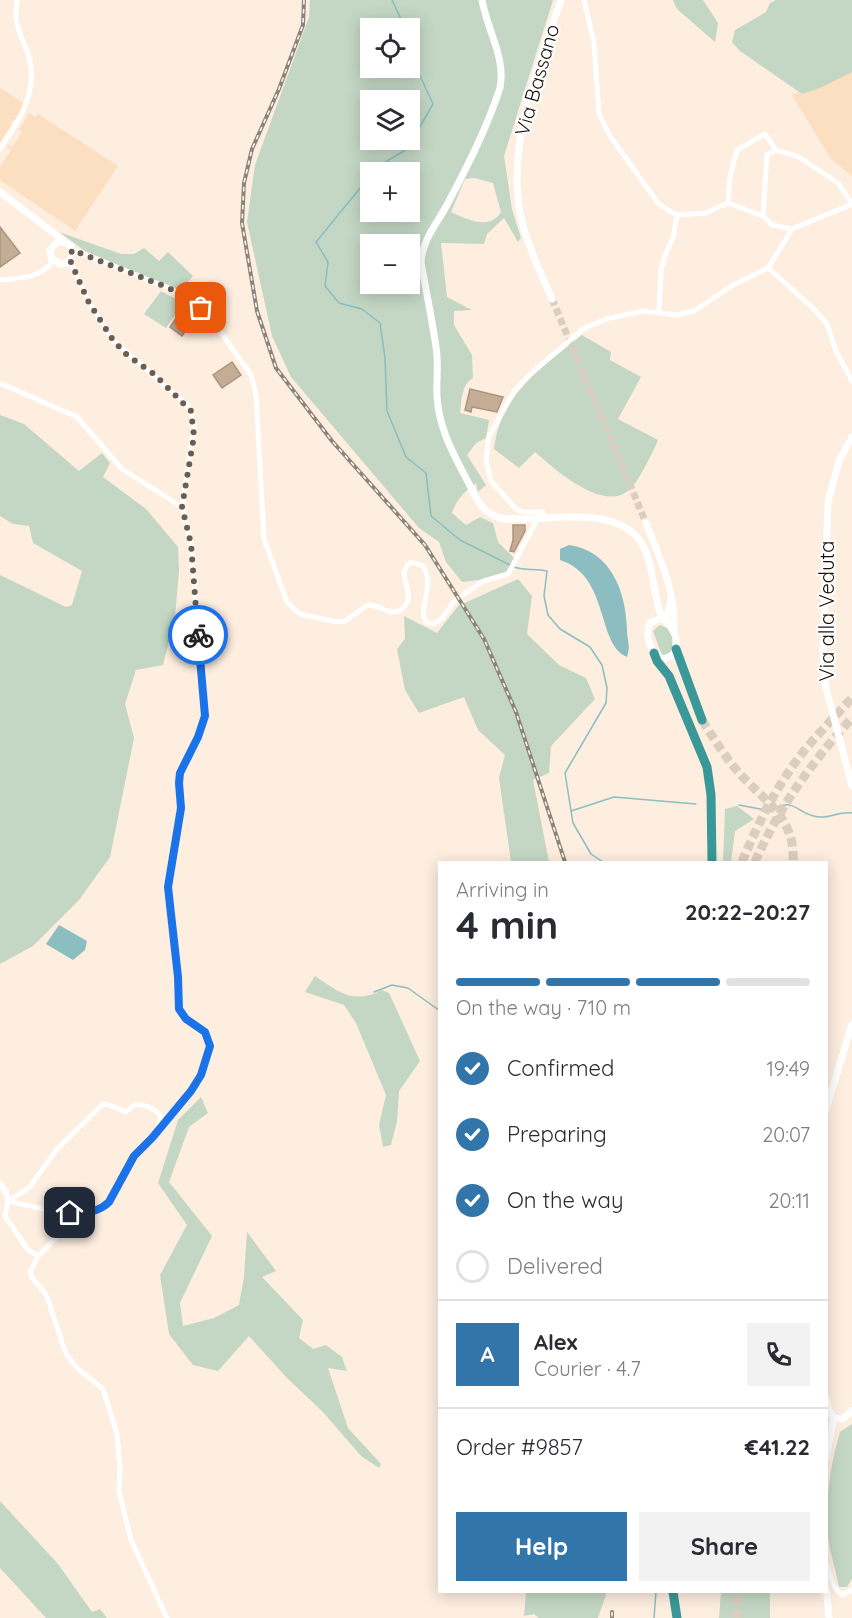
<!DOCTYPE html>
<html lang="en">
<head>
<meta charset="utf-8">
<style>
	:root { --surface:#fff; --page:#f2f2f3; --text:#2b2b33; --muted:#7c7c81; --line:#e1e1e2; --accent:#3275ab }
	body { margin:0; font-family:Quicksand,sans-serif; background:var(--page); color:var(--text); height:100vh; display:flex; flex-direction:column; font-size:22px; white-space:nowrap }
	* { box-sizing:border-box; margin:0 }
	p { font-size:20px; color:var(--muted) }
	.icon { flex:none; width:33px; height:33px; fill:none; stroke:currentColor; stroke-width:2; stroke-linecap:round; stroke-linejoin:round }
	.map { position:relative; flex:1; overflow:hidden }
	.panel { position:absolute; left:438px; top:861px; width:390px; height:732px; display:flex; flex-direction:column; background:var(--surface); border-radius:0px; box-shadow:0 3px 15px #0003 }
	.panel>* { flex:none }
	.controls { position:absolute; left:360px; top:18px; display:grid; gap:12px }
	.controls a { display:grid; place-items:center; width:60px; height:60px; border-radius:0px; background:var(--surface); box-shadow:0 3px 15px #0003; font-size:30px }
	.pin { position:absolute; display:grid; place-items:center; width:51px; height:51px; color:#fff; margin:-26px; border-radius:12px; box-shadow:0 3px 9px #0006 }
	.courier { position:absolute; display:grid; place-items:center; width:60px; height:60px; margin:-30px; border:4px solid #1a73e8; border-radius:50%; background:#fff; color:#222; box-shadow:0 2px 8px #0007 }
	.headline em { font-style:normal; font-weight:700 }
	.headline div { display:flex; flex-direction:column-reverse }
	.headline { display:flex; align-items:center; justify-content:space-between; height:102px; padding:0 18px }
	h1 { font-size:39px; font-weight:700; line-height:45px }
	.bar { display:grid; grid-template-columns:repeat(4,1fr); gap:9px 6px; align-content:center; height:72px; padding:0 18px }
	.bar i { height:8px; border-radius:4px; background:var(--line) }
	.bar .on { background:var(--accent) }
	.bar p { grid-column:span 4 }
	.line { display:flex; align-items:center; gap:15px; padding:0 18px; border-top:2px solid var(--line) }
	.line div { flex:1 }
	.round { display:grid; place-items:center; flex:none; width:63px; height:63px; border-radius:0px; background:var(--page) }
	ol { padding:0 18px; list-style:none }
	li { display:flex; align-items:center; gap:18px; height:66px }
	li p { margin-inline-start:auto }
	li .icon { padding:6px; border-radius:50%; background:var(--accent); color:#fff; stroke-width:4 }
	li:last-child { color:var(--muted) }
	li i { width:33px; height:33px; border:3px solid var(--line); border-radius:50% }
	.button { display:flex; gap:12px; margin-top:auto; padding:12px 18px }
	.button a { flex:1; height:69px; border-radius:0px; background:var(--accent); color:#fff; font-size:24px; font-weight:700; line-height:69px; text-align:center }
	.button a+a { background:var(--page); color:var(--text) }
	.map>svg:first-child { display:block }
	.built { fill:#fcdec0 }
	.green { fill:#c4d7c4; fill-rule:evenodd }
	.water { fill:#8bbdc1 }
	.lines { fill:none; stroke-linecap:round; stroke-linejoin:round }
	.stream { stroke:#8bbdc1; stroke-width:1.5 }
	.building { fill:#c4ac95; stroke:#ab957e; stroke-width:1.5 }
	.secondary-tunnel { stroke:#dbcdbf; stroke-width:7; stroke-dasharray:7 3.5; stroke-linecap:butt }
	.highway-tunnel { stroke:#dbcdbf; stroke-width:9; stroke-dasharray:9 4.5; stroke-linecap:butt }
	.street { stroke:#fff; stroke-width:5 }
	.secondary { stroke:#fff; stroke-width:7 }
	.highway { stroke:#3a9898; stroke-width:9 }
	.rail-casing { stroke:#8e8377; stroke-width:4 }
	.rail { stroke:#fff; stroke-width:1.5; stroke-dasharray:4.5; stroke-linecap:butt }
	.done { stroke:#685e53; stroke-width:6; stroke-dasharray:0 10.8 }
	.route { stroke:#1a73e8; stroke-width:8 }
	.labels { text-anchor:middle; stroke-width:4.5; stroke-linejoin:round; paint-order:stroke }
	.street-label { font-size:20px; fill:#181007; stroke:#fff }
</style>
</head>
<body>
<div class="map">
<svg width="852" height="1618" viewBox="0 0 852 1618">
	<rect width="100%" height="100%" fill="#fdeee0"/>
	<g class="built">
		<polygon points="852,72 852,176 831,159 792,95 799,92 802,94"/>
		<polygon points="0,88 23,103 21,111 15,120 13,119 10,123 12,124 0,142"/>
		<polygon points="29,113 35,117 38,114 118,166 75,231 0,180 0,167 11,150 7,147 8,145 12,147 22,132 19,130"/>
	</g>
	<g class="green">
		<path d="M 310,0 L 553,0 L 504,156 L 512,209 L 521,238 L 518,242 L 504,218 L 487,234 L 484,244 L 441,243 L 447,297 L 472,310 L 454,311 L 454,325 L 472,355 L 473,378 C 461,385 462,400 460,413 L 489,420 L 486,438 L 476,443 L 467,455 L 486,485 L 478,492 L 476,483 C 464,492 457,499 452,513 L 466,525 L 480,517 L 493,523 L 498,542 L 514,558 L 507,572 L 479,580 L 462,582 L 446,562 L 439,542 L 419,528 L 291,377 L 272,336 L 247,222 L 255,165 L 309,17 ZM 370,28 L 410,28 L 410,68 L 370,68 ZM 370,100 L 410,100 L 410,140 L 370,140 ZM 370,172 L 410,172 L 410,212 L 370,212 ZM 474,178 L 493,183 L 501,212 C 490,231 466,219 451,212 L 465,179 ZM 370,244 L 410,244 L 410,284 L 370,284 Z"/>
		<polygon points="673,0 703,0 718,23 715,42 677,9"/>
		<polygon points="776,0 852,0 852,72 820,88 802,94 740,51 732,42 735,30 766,12 770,3"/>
		<polygon points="59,232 121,254 134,254 144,248 159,261 168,252 193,276 181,291 85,251"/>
		<polygon points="161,291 183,303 166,328 144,314"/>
		<path d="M 582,335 L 611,352 L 610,360 L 641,377 L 618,419 L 658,440 C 655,448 650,457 646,465 C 640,475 634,489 623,494 C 597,507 553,468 535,452 L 519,468 L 494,449 C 500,395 543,366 582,335 Z"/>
		<polygon points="0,415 24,424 79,471 102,453 110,463 103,477 146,509 178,547 179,571 175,617 163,665 136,670 125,704 134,738 110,857 79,900 33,946 0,964 0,575 66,607 72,605 82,571 33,543 29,526 13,524 0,516"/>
		<polygon points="518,579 532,596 527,634 559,665 586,678 595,699 551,746 549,773 533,780 549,862 511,862 499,778 505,755 478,730 464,697 419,713 405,690 397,649 405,639 404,616 437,633 458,606"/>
		<polygon points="660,625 667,628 673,638 672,652 666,656 662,655 653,631"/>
		<polygon points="737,806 754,819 735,831 731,862 723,862 725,809"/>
		<path d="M 315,976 C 338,992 354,1005 382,990 L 389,993 L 420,1061 L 399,1091 L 397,1121 L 391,1145 L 383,1147 L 379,1125 L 386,1095 L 356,1023 L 344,1005 L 305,992 Z"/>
		<polygon points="201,1097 208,1113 189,1127 169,1182 212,1236 180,1303 183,1326 214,1318 239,1305 244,1277 247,1232 276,1271 262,1277 303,1320 299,1338 313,1349 326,1345 342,1357 347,1371 328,1368 348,1428 381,1464 379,1468 361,1456 322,1411 287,1378 249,1336 218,1371 193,1365 169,1334 160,1275 187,1225 158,1183 178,1120"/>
		<path d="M 852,1424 L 852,1579 L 847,1587 L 839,1587 C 836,1570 830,1553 828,1537 C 825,1500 830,1467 840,1432 Z"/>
		<polygon points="0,1501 58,1564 92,1612 100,1609 107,1618 46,1618 0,1568"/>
		<polygon points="526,1592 607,1592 598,1618 539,1618 534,1614 524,1616"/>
		<polygon points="721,1592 770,1592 770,1618 719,1618"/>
	</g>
	<g class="water">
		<path d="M 569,545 C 611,551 626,591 627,630 C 627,641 631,645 627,657 C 596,644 610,576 560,560 L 560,549 Z"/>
		<polygon points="59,925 87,941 85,950 73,960 46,944"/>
	</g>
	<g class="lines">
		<g class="stream">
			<polyline points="392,0 405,28"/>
			<polyline points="374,172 379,166 407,149 433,104 410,54 410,47"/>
			<polyline points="370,176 316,242 328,262 325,286 339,303 362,309 380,323 385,358 387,411 406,457 426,473 431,516 460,540 510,565"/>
			<path d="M 514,567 C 526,571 535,568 547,571 L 544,596 L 548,615 L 560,629 L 590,647 L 602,665 L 607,688 L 606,703 L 565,773 L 573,823 L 591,854 L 603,862"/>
			<path d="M 739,805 L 770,811 C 797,795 795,815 819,817 C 830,818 840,811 852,813"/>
			<polyline points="571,811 614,797 696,804"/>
			<polyline points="374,992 392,985 408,988 440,1011"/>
			<polyline points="654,1618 656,1592"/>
		</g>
	</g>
	<g class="building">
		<polygon points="0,227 20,253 0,267"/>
		<polygon points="183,308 195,317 182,336 170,327"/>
		<polygon points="232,362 241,375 222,388 213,375"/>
		<polygon points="470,389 503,397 497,412 472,407 471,412 465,410"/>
		<polygon points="513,525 525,525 525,531 514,552 510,551 513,540"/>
	</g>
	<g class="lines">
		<polyline class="secondary-tunnel" points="552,299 646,523"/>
		<g class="highway-tunnel">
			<path d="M 702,720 C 712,736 722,752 734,767 C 760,799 796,815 793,862"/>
			<path d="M 742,862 C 759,821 779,781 808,746 C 822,730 837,714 852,698"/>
			<path d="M 755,862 C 779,807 812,762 852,718"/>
			<polyline points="737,1618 738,1592"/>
		</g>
		<g class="street">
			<polyline points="584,0 594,43 599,114 610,136 658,203 666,209 677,215 706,213 728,203 763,216 772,225 792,229"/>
			<path d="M 0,149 C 19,121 40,90 28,54 C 20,31 13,25 17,0"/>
			<polyline points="728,203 730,177 737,150 765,134 776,150 799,157 838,183 852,204"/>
			<polyline points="763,216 767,154 776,150"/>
			<path d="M 72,250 L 169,288 L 205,310 L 251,375 L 256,394 L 264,539 L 287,602 L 300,614 L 337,622 L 345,621 L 368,605 L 376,606 L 391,612 L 399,611 C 417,600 404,587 404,571 L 408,564 L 412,562 L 423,566 C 436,588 417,606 426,622 C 441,630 447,608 456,599"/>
			<polyline points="768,268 812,307 827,324 836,351 852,381"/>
			<path d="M 0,280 C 20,278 41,278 53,261"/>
			<polyline points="659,312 661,270 665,255 673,238 677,215"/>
			<polyline points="0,383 77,417 122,469 182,507"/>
			<polyline points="547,518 542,512 523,512 516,509 491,481 486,460 489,436 514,391 528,376 583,329 606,319 643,311 677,315 694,311 733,285 768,268 792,229 852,204"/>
			<polyline points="461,596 484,581 508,574 538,518"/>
			<path d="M 8,1201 L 29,1188 L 57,1149 L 102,1105 L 107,1104 L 126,1112 C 129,1111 130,1107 133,1106 C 141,1101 157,1110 161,1117 L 158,1128"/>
			<polyline points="8,1201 56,1212 83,1214"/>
			<polyline points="5,1216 28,1250 38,1256"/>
			<polyline points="5,1216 8,1201 6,1192"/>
			<polyline points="38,1256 73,1221 109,1202 134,1156 152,1138 191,1091 201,1075 206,1059 210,1046 209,1038 205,1032 186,1019 179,1009 178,977 168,887 181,808 179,783 180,773 198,737 205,716 191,544 182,507 194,427 191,411 187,405 113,340 88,301 70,260"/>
			<polyline points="38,1256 30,1272 32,1278 46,1294 66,1354 78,1369 103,1389 117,1434 120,1468 119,1491 131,1540 167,1618"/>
			<path d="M 826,1564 C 831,1575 831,1587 842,1595 L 852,1590"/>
		</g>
		<g class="secondary">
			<path d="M 482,0 C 487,30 506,57 500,88 C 487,128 467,167 448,203 C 437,224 423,238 421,262 C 426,291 432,319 436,347 C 439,364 436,381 437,397 C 439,428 452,451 466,478 C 472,489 477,504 488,512 C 498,520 511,519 523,519 C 559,519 619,506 642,544 C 654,565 653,595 662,618"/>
			<polyline points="0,192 71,246 72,257 67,263 60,264 51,258 50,250 57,242 65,242"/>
			<path d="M 552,299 C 540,271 526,243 520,213 C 507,143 538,66 561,0"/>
			<polyline points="852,437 839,461 828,502 823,653 825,684 852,786"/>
			<path d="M 646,523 C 660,558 676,592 674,631"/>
			<path d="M 662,618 C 675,627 680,641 673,655 L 664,659 C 651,656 644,635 650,623 Z"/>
			<polyline points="664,620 667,615 671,599"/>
			<polyline points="826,1110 852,1024"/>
			<polyline points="0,1184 6,1192"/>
			<polyline points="826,1397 829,1411 834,1418"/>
			<polyline points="834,1418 842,1419 852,1411"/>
			<polyline points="826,1457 834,1418"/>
			<polyline points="826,1585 829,1618"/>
		</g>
		<g class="highway">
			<polyline points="676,649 702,720"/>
			<polyline points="654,653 657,661 669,676 707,767 711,795 712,862"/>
			<polyline points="673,1592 677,1618"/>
		</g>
		<defs>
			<g id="rail">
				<polyline points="304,0 303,25 279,89 252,149 244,183 242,223 257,311 276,368 332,441 425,545 484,639 516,712 565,862"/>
				<polyline points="612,1612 612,1618"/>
			</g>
		</defs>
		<use href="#rail" class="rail-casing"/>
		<use href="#rail" class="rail"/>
	</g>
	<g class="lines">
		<polyline class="done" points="198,635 191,544 182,507 194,436 191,411 154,374 127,355 113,340 88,301 70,260 72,250 169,288 201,308"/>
		<path class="route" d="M 70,1213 C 84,1214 99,1212 109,1202 L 134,1156 L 152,1138 L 191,1091 L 201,1075 L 210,1046 L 205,1032 L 186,1019 L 179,1009 L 178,977 L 168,887 L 181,808 L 179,783 L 180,773 L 198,737 L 205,716 L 198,635"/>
	</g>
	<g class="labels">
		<g class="street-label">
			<text transform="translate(537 80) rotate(-74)" y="7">Via Bassano</text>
			<text transform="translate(827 611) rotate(-90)" y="7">Via alla Veduta</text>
		</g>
	</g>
</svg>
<div class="controls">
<a><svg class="icon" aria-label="locate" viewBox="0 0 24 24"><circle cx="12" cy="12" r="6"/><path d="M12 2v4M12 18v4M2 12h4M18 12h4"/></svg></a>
<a><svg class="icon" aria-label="layers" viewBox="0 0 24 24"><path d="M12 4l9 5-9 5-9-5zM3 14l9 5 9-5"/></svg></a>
<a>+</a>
<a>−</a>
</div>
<div class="pin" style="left:201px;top:308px;background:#ea580c"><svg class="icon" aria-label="bag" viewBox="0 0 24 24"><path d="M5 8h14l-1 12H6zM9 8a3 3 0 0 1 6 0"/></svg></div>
<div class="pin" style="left:70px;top:1213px;background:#1f2937"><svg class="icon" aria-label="home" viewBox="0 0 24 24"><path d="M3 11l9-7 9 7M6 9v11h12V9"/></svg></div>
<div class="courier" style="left:198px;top:635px"><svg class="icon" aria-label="bike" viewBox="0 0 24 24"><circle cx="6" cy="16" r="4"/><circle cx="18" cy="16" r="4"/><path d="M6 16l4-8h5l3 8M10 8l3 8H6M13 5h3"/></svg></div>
<section class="panel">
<div class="headline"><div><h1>4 min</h1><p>Arriving in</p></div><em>20:22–20:27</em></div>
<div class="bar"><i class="on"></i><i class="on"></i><i class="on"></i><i></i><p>On the way · 710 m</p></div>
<ol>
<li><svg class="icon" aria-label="check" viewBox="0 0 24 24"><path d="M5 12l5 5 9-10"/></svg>Confirmed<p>19:49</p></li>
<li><svg class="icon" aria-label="check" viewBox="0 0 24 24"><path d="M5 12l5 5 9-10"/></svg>Preparing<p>20:07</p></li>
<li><svg class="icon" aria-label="check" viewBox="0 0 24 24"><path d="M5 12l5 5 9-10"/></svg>On the way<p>20:11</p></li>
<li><i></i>Delivered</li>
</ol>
<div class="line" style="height:108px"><b class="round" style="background:var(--accent);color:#fff">A</b><div><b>Alex</b><p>Courier · 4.7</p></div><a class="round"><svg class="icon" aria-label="phone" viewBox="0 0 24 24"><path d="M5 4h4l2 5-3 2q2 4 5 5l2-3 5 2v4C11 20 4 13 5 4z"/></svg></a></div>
<div class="line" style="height:78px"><div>Order #9857</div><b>€41.22</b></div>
<div class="button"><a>Help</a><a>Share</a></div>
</section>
</div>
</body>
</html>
